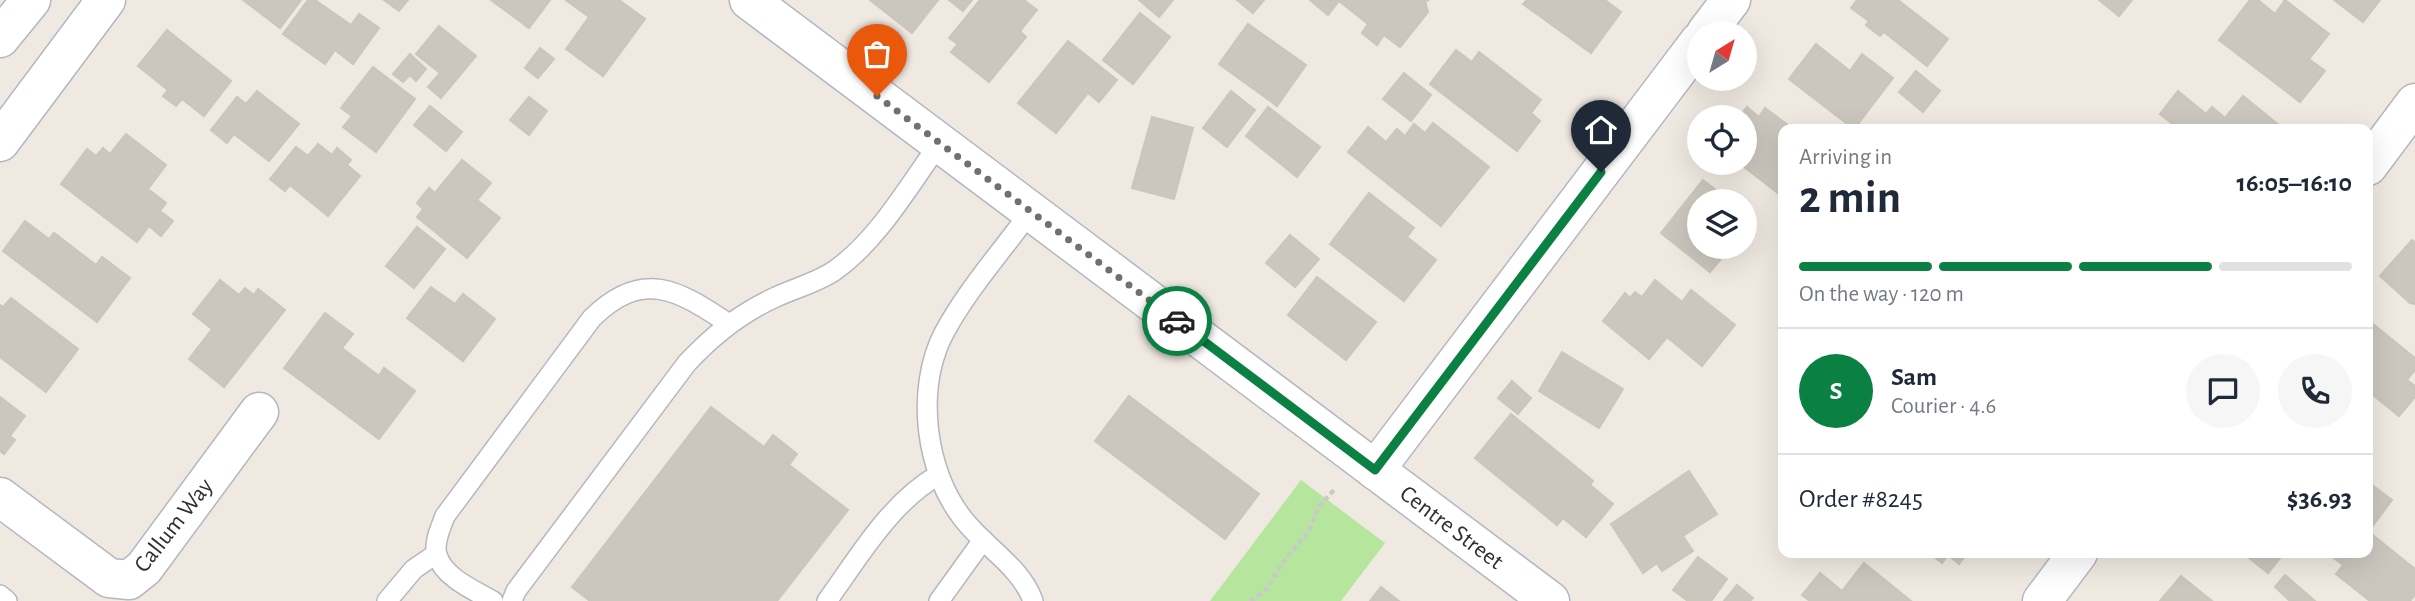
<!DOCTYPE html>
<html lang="en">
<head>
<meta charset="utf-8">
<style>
	:root { --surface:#fff; --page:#f6f6f7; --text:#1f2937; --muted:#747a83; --line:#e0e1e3; --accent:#0b8043 }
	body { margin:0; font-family:"Alegreya Sans",sans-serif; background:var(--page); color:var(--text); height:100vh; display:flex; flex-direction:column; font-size:26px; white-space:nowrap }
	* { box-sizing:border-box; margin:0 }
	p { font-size:23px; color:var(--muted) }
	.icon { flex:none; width:38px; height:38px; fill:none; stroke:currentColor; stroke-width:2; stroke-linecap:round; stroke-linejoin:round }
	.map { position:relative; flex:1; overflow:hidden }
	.panel { position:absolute; left:1778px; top:124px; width:595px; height:434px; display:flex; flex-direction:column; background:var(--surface); border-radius:14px; box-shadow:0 7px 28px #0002 }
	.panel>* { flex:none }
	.needle { width:46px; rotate:37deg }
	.fabs { position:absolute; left:1687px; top:21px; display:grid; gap:14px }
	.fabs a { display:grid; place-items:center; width:70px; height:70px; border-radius:50%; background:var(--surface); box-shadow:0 7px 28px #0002; font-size:35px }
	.pin { position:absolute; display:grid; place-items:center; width:60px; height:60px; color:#fff; margin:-72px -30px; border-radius:50% 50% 50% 0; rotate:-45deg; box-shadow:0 0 7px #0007 }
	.pin .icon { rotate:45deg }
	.courier { position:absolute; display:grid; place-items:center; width:70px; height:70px; margin:-35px; border:5px solid #0b8043; border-radius:50%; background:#fff; color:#222; box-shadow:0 2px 9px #0007 }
	.overview em { font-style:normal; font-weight:700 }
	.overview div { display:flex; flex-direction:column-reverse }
	.overview { display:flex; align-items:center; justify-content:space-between; height:119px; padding:0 21px }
	h1 { font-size:46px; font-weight:700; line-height:52px }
	.bar { display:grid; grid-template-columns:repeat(4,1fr); gap:10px 7px; align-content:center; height:84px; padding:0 21px }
	.bar i { height:9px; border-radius:5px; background:var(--line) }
	.bar .on { background:var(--accent) }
	.bar p { grid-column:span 4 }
	.line { display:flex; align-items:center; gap:18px; padding:0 21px; border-top:2px solid var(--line) }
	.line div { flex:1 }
	.round { display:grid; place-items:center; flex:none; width:74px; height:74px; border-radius:37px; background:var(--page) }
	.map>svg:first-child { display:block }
	.green { fill:#b6e59e }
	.building { fill:#cbc7bf; stroke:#cbc5ba; stroke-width:2 }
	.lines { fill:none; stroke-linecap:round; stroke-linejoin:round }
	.service-casing { stroke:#b4b7c1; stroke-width:22 }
	.minor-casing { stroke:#b4b7c1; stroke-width:41 }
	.tertiary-casing { stroke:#b4b7c1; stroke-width:41 }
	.path { stroke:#c9c9c9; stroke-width:4.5; stroke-dasharray:5 3.5; stroke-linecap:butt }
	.service { stroke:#fff; stroke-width:19 }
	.minor { stroke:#fff; stroke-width:38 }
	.tertiary { stroke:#fff; stroke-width:38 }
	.done { stroke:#726f6d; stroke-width:7; stroke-dasharray:0 12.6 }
	.route { stroke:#0b8043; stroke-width:9 }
	.labels { text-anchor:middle; stroke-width:5; stroke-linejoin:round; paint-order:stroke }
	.street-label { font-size:24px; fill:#2e2e2e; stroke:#fff }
</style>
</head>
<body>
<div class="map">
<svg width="2415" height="601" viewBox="0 0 2415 601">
	<rect width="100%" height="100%" fill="#efe9e1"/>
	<polygon class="green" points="1301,480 1385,543 1341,601 1210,601"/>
	<g class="building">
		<polygon points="243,0 301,0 280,28"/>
		<polygon points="308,0 315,0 351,25 359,14 379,28 353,64 335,50 325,64 283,34"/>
		<polygon points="384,0 408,0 399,11"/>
		<polygon points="491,0 550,0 529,28"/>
		<polygon points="619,0 645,19 603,76 566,49 589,17 567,1"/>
		<polygon points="870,0 938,0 912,33"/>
		<polygon points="949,0 972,0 963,11"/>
		<polygon points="980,0 1024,0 1037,10 1020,31 1026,37 989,82 951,52 958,44 949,38"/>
		<polygon points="1139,0 1173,0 1159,17"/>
		<polygon points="1237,0 1264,0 1253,13"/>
		<polygon points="1310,0 1429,0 1425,1 1428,12 1400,47 1384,35 1377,45 1362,33 1368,24 1339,1 1328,15"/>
		<polygon points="1527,0 1605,0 1621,12 1591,53 1523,4"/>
		<polygon points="1857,0 1898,0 1948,39 1927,66 1884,32 1880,36 1866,25 1869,21 1851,8"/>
		<polygon points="2099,0 2132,0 2119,16"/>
		<polygon points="2250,0 2258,0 2275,14 2285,0 2329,34 2309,59 2325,71 2300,102 2219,40"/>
		<polygon points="2334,0 2380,0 2363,22"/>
		<polygon points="1140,13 1170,37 1133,84 1103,60"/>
		<polygon points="1248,24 1306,65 1277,106 1219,64"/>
		<polygon points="439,26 476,56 441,98 428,87 440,73 416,54"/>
		<polygon points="167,30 231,81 204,116 182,99 176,106 163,96 168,90 138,66"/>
		<polygon points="1068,41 1117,80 1099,102 1088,93 1056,133 1018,103"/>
		<polygon points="1816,44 1850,71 1862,54 1893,78 1854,129 1789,79"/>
		<polygon points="540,48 554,59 538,78 525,68"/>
		<polygon points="1456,50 1472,62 1479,52 1541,100 1531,113 1540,121 1517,151 1430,84"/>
		<polygon points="410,54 426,69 416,81 410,75 403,82 393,74"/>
		<polygon points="373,67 415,99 376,152 343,127 352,116 341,108"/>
		<polygon points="1916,71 1940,91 1923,112 1899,92"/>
		<polygon points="1404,73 1431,95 1411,121 1383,99"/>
		<polygon points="257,91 299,124 269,161 234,134 227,143 211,130 237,97 246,104"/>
		<polygon points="1231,91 1255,110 1227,147 1203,128"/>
		<polygon points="2178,91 2206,114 2212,107 2225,118 2243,96 2280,126 2278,130 2180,130 2160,114"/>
		<polygon points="529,97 547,111 529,135 510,120"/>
		<polygon points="430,106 462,132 446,151 414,125"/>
		<polygon points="1268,107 1320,147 1297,177 1246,136"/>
		<polygon points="1747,107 1759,117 1765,108 1792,128 1783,130 1783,197 1739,163 1745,163 1745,117 1739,117"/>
		<polygon points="1152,117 1193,128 1174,199 1132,188"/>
		<polygon points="1433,123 1489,167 1441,226 1348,152 1368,127 1386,142 1397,129 1405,136 1414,124 1425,133"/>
		<polygon points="126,134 166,165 148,189 166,203 160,211 173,221 161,236 149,226 137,242 61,184 87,149 96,156 103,148 110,154"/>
		<polygon points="318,144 332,155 337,148 351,160 347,165 360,176 328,216 290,185 285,191 270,179 296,147 308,156"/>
		<polygon points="462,160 491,183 477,200 500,218 467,258 417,217 423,209 417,203 429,188 435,193"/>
		<polygon points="1703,180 1730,201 1699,201 1699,247 1731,247 1710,272 1661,233"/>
		<polygon points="1369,193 1414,228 1407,237 1436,260 1404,301 1330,244"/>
		<polygon points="25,221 49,239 54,233 96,265 102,257 130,278 97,322 3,251"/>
		<polygon points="417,227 445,249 414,288 386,266"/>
		<polygon points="1290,235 1319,259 1295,287 1266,263"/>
		<polygon points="2412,240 2415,242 2415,304 2410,303 2380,276"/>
		<polygon points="1317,277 1376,322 1346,360 1288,315"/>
		<polygon points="220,280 239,295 245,288 254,295 258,289 285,310 224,387 189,359 212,329 193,314"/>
		<polygon points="1655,280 1682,302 1691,290 1735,325 1702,366 1667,337 1649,359 1603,321 1625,293 1630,298 1635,292 1642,297"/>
		<polygon points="431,287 455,304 463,294 495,319 463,361 407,318"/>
		<polygon points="11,298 78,349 46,392 0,357 0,305 3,307"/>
		<polygon points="325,313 353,334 342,348 379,376 384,368 415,391 379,439 284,368"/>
		<polygon points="2368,320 2415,358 2415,370 2407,380 2415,386 2415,397 2399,416 2368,391"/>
		<polygon points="1562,352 1623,389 1599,428 1539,391"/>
		<polygon points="1512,381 1531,398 1518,414 1498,398"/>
		<polygon points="1129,396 1259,494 1225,539 1095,441"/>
		<polygon points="0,397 25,416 10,436 15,440 4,454 0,451"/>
		<polygon points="711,407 764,447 773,435 797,454 789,465 848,510 777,601 590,601 572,587"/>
		<polygon points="1511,414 1593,481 1590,485 1613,504 1586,537 1563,518 1557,525 1475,458"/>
		<polygon points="1689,471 1717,514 1683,536 1693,551 1662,571 1657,563 1643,573 1611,524"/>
		<polygon points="2368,482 2392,500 2371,528 2368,525"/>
		<polygon points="2369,532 2415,569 2415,595 2410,601 2370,601 2336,574 2343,565 2327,553 2368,553"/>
		<polygon points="1929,553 1967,553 1959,564 1948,555 1942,563"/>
		<polygon points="2243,553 2284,553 2268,573"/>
		<polygon points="1698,557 1727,579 1711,601 1688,601 1673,590"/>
		<polygon points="1864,563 1911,601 1810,601 1802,595 1820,573 1842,591"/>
		<polygon points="2285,575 2315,601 2290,601 2275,587"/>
		<polygon points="2181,576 2212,601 2160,601"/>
		<polygon points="1737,585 1753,598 1750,601 1724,601"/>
		<polygon points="1381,587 1399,601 1370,601"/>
	</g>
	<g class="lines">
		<defs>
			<g id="service">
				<path d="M 1031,211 C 1002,251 967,290 944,333 C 915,389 925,472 964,520 C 986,548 1021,567 1033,601"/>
				<polyline points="0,595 7,601"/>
				<polyline points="387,601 414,569 436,554"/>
				<path d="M 493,601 C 474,590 444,578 437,555 C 433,543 441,527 445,516 L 592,318 C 643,268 678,290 729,324"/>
				<path d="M 512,601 L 516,591 L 687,363 C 713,335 740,313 776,297 C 795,288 816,283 834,271 C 878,240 908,187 939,144"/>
				<path d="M 827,601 C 859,557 889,504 938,475"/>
				<polyline points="939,601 983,540"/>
			</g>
			<g id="minor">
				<polyline points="1706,33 1731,0"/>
				<polyline points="2368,166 2415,103"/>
				<polyline points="1375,470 1699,42"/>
				<polyline points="0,497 109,578 129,580 144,568 259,412"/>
				<polyline points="2042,601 2078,553"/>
			</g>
			<g id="tertiary">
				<polyline points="749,0 1550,601"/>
				<polyline points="0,38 31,0"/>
				<polyline points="0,142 106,0"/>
			</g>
		</defs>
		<use href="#service" class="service-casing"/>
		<use href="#minor" class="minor-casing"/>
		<use href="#tertiary" class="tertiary-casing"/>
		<polyline class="path" points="1250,601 1264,592 1284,561 1309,531 1319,506 1334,490"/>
		<use href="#service" class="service"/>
		<use href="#minor" class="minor"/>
		<use href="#tertiary" class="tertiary"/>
	</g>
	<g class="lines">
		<polyline class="done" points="877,96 1177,321"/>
		<polyline class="route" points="1177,321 1375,470 1601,172"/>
	</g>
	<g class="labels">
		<g class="street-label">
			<text transform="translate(173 525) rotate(-52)" y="8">Callum Way</text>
			<text transform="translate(1452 527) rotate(37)" y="8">Centre Street</text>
		</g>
	</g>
</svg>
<div class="fabs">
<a><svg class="needle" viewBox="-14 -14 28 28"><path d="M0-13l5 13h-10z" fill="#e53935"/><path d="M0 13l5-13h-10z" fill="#747a83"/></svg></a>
<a><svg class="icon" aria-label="locate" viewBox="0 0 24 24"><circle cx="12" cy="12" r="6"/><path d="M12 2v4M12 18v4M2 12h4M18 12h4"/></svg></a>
<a><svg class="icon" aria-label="layers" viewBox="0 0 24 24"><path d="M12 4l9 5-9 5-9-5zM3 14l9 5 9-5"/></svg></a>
</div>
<div class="pin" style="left:877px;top:96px;background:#ea580c"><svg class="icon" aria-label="bag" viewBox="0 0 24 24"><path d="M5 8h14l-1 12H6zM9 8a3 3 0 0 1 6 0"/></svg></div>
<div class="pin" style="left:1601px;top:172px;background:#1f2937"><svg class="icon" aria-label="home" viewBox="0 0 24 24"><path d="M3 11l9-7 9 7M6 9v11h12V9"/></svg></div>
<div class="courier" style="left:1177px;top:321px"><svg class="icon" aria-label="car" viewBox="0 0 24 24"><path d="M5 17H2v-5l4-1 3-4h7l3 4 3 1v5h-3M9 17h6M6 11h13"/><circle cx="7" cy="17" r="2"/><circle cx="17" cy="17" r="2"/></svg></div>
<section class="panel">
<div class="overview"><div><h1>2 min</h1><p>Arriving in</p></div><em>16:05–16:10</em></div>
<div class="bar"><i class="on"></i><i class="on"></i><i class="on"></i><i></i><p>On the way · 120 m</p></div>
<div class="line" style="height:126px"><b class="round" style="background:var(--accent);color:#fff">S</b><div><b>Sam</b><p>Courier · 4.6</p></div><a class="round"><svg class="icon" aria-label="chat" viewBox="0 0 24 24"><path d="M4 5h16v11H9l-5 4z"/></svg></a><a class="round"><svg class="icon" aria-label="phone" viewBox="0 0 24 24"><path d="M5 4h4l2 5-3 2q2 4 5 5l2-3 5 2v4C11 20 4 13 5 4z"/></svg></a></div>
<div class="line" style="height:91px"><div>Order #8245</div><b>$36.93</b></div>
</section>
</div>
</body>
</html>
